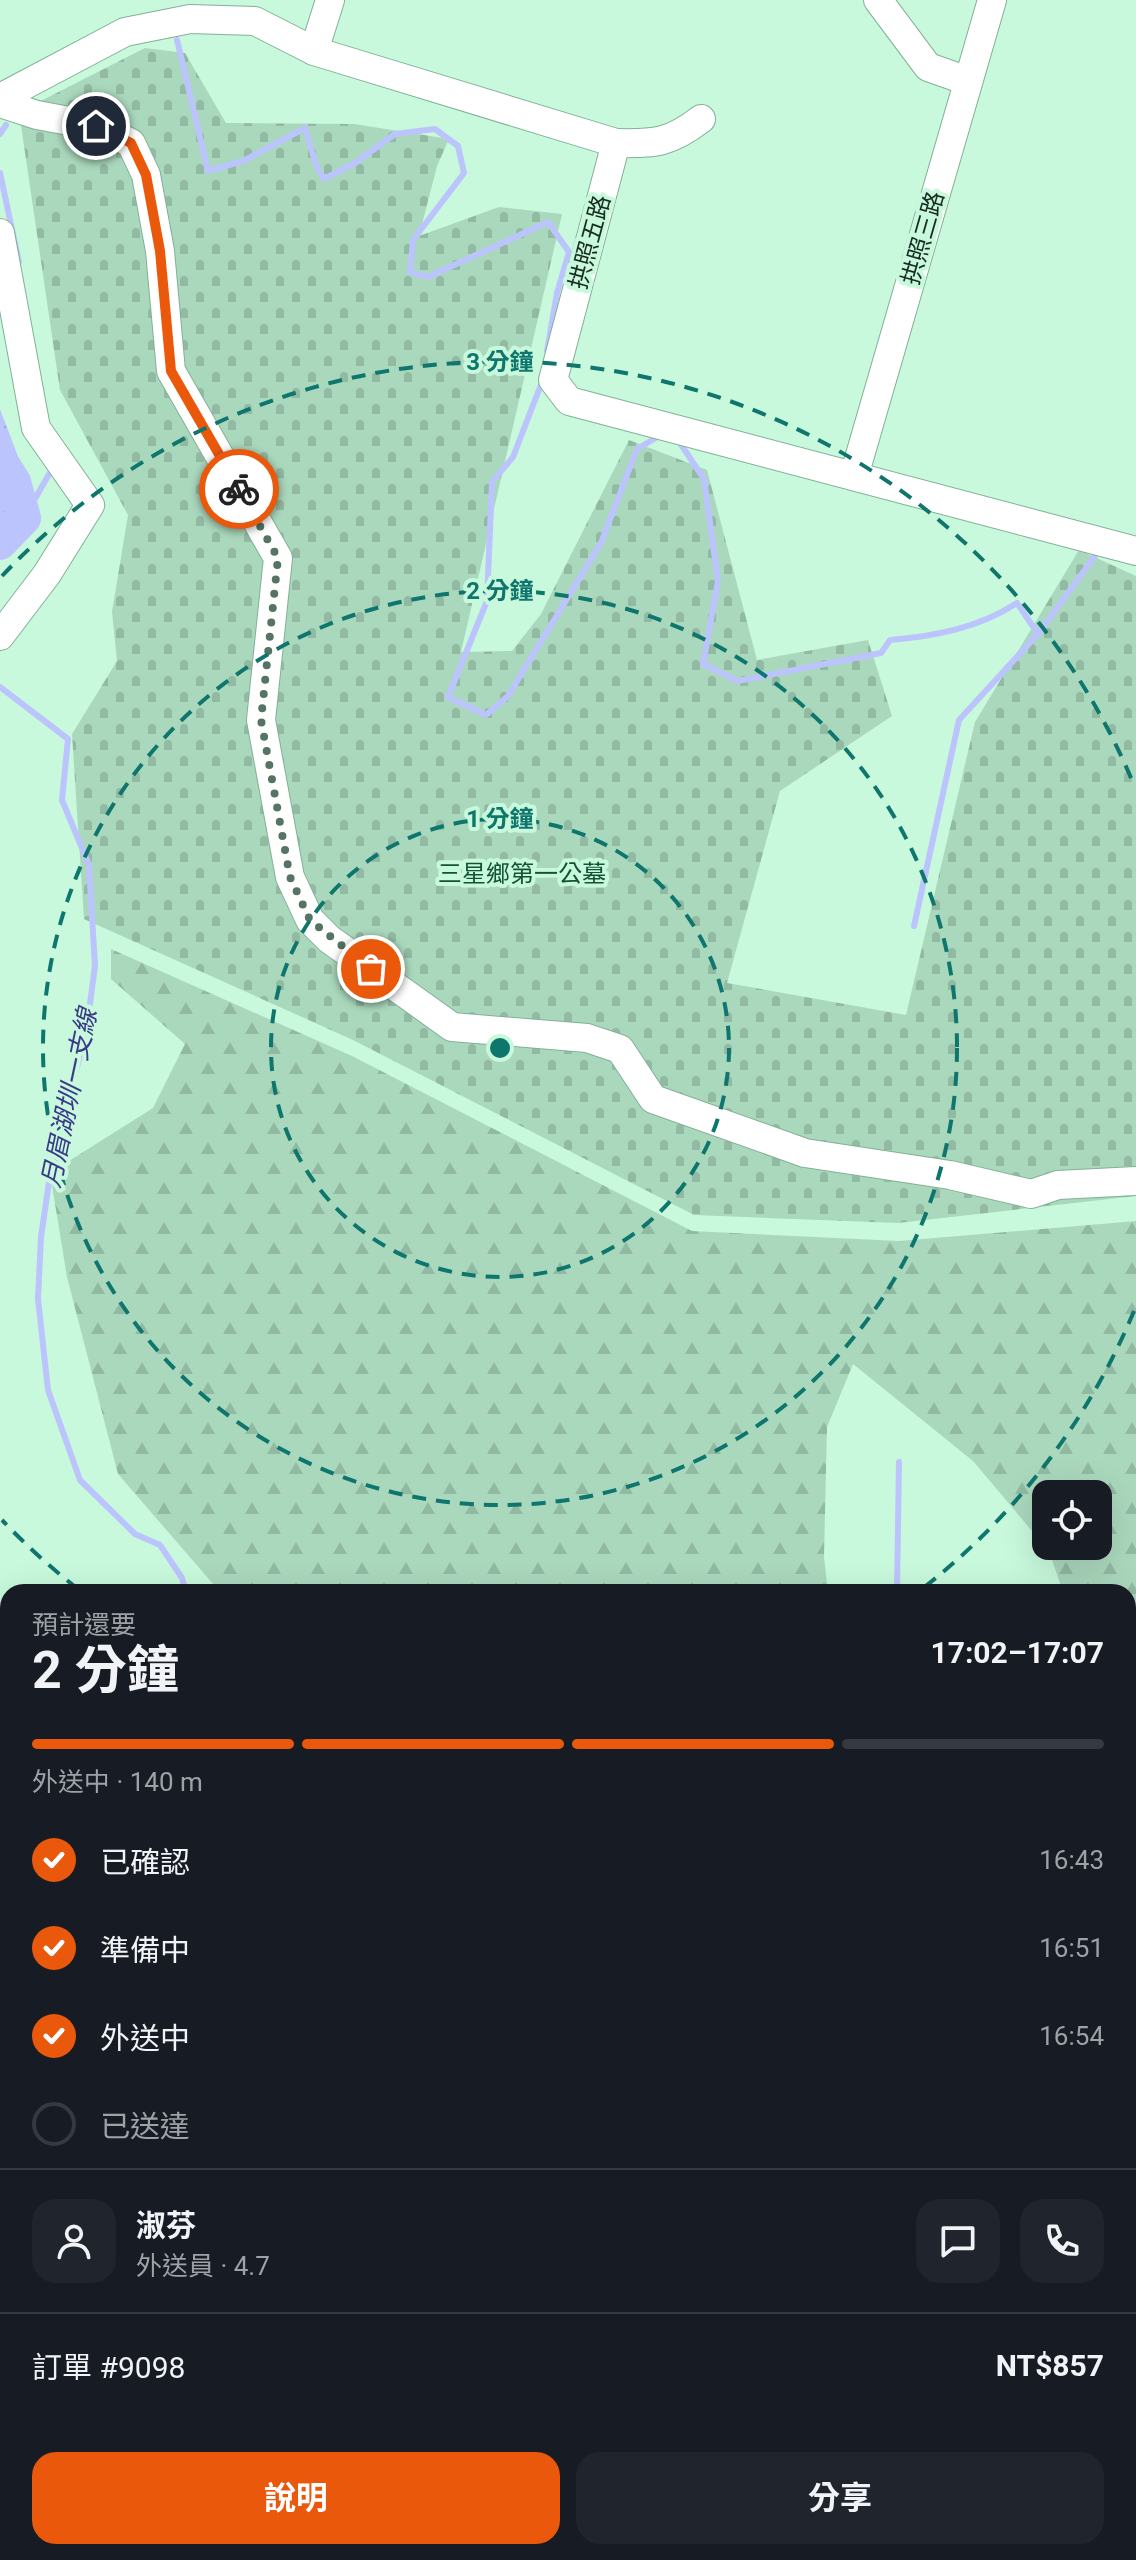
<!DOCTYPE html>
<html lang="zh-TW">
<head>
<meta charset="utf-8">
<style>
	:root { --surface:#171b24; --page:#20242c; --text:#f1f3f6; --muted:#9ea1a6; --line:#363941; --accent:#ea580c }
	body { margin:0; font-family:Roboto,"Noto Sans TC",sans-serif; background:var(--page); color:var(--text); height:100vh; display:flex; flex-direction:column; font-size:30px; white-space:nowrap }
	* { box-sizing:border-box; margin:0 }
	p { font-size:26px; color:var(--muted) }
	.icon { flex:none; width:44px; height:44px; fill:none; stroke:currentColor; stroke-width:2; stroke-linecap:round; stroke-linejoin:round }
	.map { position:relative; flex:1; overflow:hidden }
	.details { position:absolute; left:0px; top:1584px; width:1136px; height:976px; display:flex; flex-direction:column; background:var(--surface); border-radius:24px 24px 0 0; box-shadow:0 8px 32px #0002 }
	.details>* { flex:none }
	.fabs { position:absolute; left:1032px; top:1480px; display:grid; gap:16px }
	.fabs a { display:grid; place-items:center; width:80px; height:80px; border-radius:16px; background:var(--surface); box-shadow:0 8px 32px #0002; font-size:40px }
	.pin { position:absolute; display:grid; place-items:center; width:68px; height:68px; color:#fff; margin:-34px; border:4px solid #fff; border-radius:50%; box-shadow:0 2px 8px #0007 }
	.courier { position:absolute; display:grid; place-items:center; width:80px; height:80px; margin:-40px; border:6px solid #ea580c; border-radius:50%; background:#fff; color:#222; box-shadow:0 2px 10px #0007 }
	.overview em { font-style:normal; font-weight:700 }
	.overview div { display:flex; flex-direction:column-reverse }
	.overview { display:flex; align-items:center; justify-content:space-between; height:136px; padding:0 32px }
	h1 { font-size:52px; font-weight:700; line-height:60px }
	.bar { display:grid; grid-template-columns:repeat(4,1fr); gap:12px 8px; align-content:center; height:96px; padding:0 32px }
	.bar i { height:10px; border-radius:6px; background:var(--line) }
	.bar .active { background:var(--accent) }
	.bar p { grid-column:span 4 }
	.line { display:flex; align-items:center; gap:20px; padding:0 32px; border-top:2px solid var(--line) }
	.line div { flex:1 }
	.round { display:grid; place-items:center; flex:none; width:84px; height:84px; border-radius:24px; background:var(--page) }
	ol { padding:0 32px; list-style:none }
	li { display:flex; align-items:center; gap:24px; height:88px }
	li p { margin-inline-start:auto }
	li .icon { padding:8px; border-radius:50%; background:var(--accent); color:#fff; stroke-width:4 }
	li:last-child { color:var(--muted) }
	li i { width:44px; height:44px; border:4px solid var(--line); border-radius:50% }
	.action { display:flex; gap:16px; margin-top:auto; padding:16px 32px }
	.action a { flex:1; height:92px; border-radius:24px; background:var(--accent); color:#fff; font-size:32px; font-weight:700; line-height:92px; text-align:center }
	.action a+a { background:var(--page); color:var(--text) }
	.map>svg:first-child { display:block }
	.forest { fill:url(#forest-firs); fill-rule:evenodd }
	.cemetery { fill:url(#cemetery-stones) }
	.water { fill:url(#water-ripples) }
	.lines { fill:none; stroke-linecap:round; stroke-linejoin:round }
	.stream { stroke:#bcc4fd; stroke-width:6 }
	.canal { stroke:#bcc4fd; stroke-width:20 }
	.river { stroke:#bcc4fd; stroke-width:34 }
	.minor-casing { stroke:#82b196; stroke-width:30 }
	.minor { stroke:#fff; stroke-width:28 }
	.done { stroke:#567463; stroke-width:8; stroke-dasharray:0 14.4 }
	.route { stroke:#ea580c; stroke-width:10 }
	.ring { fill:none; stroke:#0f766e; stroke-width:4; stroke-dasharray:14 10 }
	.labels { text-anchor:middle; stroke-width:8; stroke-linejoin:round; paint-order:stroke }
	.street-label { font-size:24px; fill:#192c22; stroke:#c8f9dc }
	.park-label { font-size:24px; fill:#145236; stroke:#c8f9dc }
	.water-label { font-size:26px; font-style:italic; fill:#3a398a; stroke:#c8f9dc }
	.centre { fill:#0f766e; stroke:#c8f9dc; stroke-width:4 }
	.ring-label { font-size:24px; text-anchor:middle; font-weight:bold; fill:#0f766e; stroke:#c8f9dc; stroke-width:8; stroke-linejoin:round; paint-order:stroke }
</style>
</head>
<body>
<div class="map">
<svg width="1136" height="2560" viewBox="0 0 1136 2560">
	<defs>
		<pattern id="forest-firs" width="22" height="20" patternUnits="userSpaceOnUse" patternTransform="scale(2)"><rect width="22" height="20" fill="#aad8bd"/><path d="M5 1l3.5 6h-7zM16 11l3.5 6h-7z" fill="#92baa2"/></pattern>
		<pattern id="cemetery-stones" width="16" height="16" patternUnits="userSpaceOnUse" patternTransform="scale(2)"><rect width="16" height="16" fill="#aad8bd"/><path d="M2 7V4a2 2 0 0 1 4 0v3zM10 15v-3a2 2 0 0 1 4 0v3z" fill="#92baa2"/></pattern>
		<pattern id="water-ripples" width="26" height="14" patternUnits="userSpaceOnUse" patternTransform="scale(2)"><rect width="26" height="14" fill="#bcc4fd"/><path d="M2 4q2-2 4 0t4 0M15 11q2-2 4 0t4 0" fill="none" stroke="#a1a9d9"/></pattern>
	</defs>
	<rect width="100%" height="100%" fill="#c8f9dc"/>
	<path class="forest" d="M 111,949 L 352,1056 L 692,1231 L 899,1241 L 1136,1221 L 1136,2202 L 1128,2201 L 1128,1592 L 1063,1592 L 1049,1551 L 973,1461 L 853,1364 L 827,1427 L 824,1557 L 828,1592 L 220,1592 L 118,1474 L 67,1277 L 50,1173 L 153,1108 L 185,1044 L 111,979 ZM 1046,1494 L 1098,1494 L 1098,1546 L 1046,1546 Z"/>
	<polygon class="cemetery" points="145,48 185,53 226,123 354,124 449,139 437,166 419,236 499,207 562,214 461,652 512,651 541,614 629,440 707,470 757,660 868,640 892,716 780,791 727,983 906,1015 975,722 1079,550 1136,576 1136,1196 898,1223 694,1215 353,1040 84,919 72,734 117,661 112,612 128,515 60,390 19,112"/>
	<g class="water">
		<polygon points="0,409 22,467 0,531"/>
		<polygon points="0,1712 8,1714 8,1833 0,1829"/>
	</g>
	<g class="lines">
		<g class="stream">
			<polyline points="177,40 208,171 243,161 305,128 317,168 324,179 355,163 395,134 435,129 458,146 464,173 413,240 410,272 428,277 548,222 569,252 557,293 547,351"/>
			<polyline points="0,134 6,125"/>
			<polyline points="0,173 19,262"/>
			<polyline points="542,382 513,457 492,482 487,601 448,697 486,715 508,696 601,543 637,449 659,436"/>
			<path d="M 678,440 L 704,479 L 718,581 L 703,664 L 738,681 L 881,653 L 890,640 C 936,636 978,628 1017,603 L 1038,634 L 1097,553"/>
			<polyline points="24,518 52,469"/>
			<polyline points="0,687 68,739 62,800 89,865 95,966 85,1041 56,1134 41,1237 38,1299 48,1390 80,1480 135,1534 160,1545 182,1578 186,1592"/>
			<polyline points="914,926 959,720 1038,634"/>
			<polyline points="897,1592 899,1462"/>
			<polyline points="75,2552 75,2560"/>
		</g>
		<g class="canal">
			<polyline points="0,1881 8,1882"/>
			<polyline points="920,2552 925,2560"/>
		</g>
		<g class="river">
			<polyline points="0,460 14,482 24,518 0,543"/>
			<polyline points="1030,2552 1036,2560"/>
		</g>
		<defs>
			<g id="minor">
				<polyline points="878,0 928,67 968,81"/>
				<polyline points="314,51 330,0"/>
				<polyline points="0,98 125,32 190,19 255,21 314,51 616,143 553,380 569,401 1136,551"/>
				<polyline points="0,103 37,115 96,126 131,143 146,175 160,251 171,371 278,558 261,720 290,877 310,920 329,939 452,1027 587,1038 620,1049 653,1099 805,1153 950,1175 1031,1194 1058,1185 1136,1181"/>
				<path d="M 616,143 C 655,144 670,143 701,119"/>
				<polyline points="0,233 36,428 90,505 47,574 0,636"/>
				<polyline points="854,476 992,0"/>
				<polyline points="0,1627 8,1634"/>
				<polyline points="0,1859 8,1861"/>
				<polyline points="1128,2466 1136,2461"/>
				<polyline points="0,2509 8,2506"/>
				<polyline points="556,2552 597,2560"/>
				<polyline points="936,2552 941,2560"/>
				<polyline points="1118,2552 1120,2560"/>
				<polyline points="520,2560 523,2552"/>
				<polyline points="995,2560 1006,2552"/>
			</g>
		</defs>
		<use href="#minor" class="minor-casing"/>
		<use href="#minor" class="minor"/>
	</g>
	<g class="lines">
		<polyline class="done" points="239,489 278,558 261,720 290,877 310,920 371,969"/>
		<polyline class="route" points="96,126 131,143 146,175 160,251 171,371 239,489"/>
	</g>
	<g class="ring">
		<circle cx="500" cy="1048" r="229"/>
		<circle cx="500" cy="1048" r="457"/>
		<path d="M1134 1311A686 686 0 0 1 922 1589M78 1589A686 686 0 0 1 2 1520M2 576A686 686 0 0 1 1134 785"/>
	</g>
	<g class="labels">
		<g class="street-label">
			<text transform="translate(923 238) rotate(-74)" y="8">拱照三路</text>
			<text transform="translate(590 242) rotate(-75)" y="8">拱照五路</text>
		</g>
		<g class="park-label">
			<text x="522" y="882">三星鄉第一公墓</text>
		</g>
		<g class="water-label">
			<text transform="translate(69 1098) rotate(-78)" y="9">月眉湖圳一支線</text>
		</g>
	</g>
	<circle cx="500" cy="1048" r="12" class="centre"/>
	<g class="ring-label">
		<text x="500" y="370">3 分鐘</text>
		<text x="500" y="599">2 分鐘</text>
		<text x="500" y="827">1 分鐘</text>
	</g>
</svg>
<div class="fabs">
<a><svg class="icon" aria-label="locate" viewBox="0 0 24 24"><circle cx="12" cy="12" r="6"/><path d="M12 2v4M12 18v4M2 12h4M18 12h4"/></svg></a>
</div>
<div class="pin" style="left:371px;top:969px;background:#ea580c"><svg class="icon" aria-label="bag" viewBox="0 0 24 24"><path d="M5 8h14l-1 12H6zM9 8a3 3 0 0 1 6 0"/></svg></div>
<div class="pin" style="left:96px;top:126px;background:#1f2937"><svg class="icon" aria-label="home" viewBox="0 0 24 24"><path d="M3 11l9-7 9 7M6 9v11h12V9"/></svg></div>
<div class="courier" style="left:239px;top:489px"><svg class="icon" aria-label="bike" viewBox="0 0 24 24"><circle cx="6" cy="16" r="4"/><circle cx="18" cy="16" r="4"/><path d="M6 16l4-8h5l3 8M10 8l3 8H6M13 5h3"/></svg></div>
<section class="details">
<div class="overview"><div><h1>2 分鐘</h1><p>預計還要</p></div><em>17:02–17:07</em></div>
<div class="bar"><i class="active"></i><i class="active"></i><i class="active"></i><i></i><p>外送中 · 140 m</p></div>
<ol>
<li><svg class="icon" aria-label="check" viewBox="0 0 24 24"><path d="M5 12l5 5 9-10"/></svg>已確認<p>16:43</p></li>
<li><svg class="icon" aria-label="check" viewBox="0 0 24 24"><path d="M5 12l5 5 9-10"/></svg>準備中<p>16:51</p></li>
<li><svg class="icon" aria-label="check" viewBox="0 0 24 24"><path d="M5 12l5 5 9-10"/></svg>外送中<p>16:54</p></li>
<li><i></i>已送達</li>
</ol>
<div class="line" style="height:144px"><a class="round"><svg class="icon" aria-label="person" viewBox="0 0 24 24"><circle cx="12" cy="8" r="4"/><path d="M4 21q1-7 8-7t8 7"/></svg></a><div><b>淑芬</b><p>外送員 · 4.7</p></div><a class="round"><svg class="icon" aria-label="chat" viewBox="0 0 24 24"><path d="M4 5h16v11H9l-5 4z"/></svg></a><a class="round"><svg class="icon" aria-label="phone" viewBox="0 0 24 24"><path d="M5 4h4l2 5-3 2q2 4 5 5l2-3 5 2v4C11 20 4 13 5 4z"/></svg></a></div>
<div class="line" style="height:104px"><div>訂單 #9098</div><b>NT$857</b></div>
<div class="action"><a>說明</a><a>分享</a></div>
</section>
</div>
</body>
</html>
